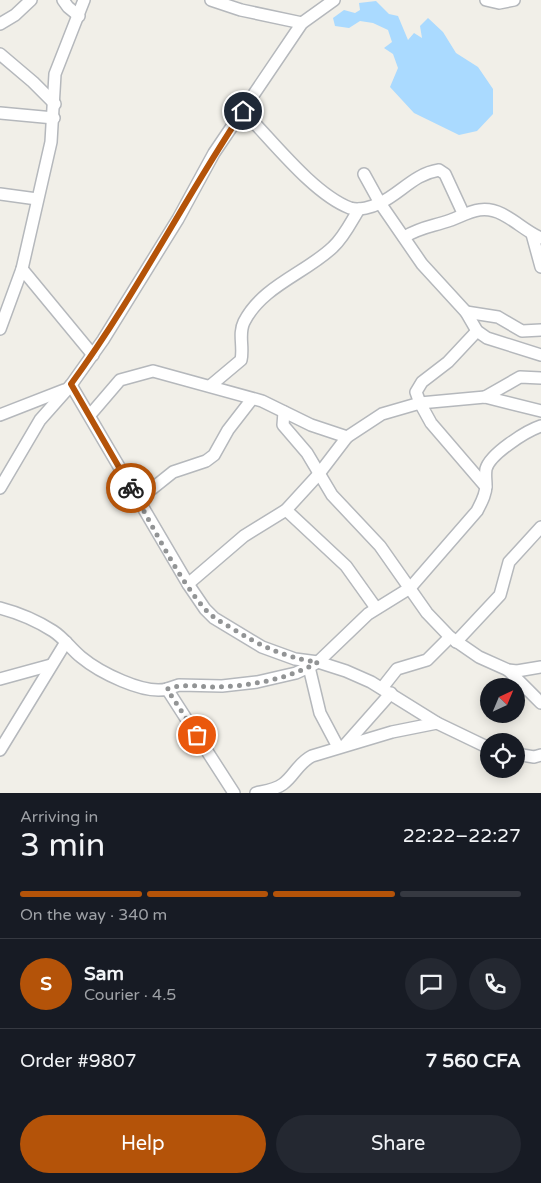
<!DOCTYPE html>
<html lang="en">
<head>
<meta charset="utf-8">
<style>
	:root { --surface:#171b24; --page:#242831; --text:#f1f3f6; --muted:#9ea1a6; --line:#363941; --accent:#b45309 }
	body { margin:0; font-family:"Varela Round",sans-serif; background:var(--page); color:var(--text); height:100vh; display:flex; flex-direction:column; font-size:19px; white-space:nowrap }
	* { box-sizing:border-box; margin:0 }
	p { font-size:16px; color:var(--muted) }
	.icon { flex:none; width:28px; height:28px; fill:none; stroke:currentColor; stroke-width:2; stroke-linecap:round; stroke-linejoin:round }
	.map { position:relative; height:793px; overflow:hidden }
	.details { display:flex; flex-direction:column; background:var(--surface); flex:1 }
	.details>* { flex:none }
	.needle { width:32px; rotate:44deg }
	.controls { position:absolute; left:480px; top:678px; display:grid; gap:10px }
	.controls a { display:grid; place-items:center; width:45px; height:45px; border-radius:50%; background:var(--surface); box-shadow:0 2px 12px #0003; font-size:25px }
	.pin { position:absolute; display:grid; place-items:center; width:42px; height:42px; color:#fff; margin:-21px; border:2px solid #fff; border-radius:50%; box-shadow:0 1px 5px #0007 }
	.courier { position:absolute; display:grid; place-items:center; width:50px; height:50px; margin:-25px; border:4px solid #b45309; border-radius:50%; background:#fff; color:#222; box-shadow:0 1px 6px #0007 }
	.summary em { font-style:normal; font-weight:600 }
	.summary div { display:flex; flex-direction:column-reverse }
	.summary { display:flex; align-items:center; justify-content:space-between; height:85px; padding:0 20px }
	h1 { font-size:32px; font-weight:600; line-height:38px }
	.bar { display:grid; grid-template-columns:repeat(4,1fr); gap:8px 5px; align-content:center; height:60px; padding:0 20px }
	.bar i { height:6px; border-radius:4px; background:var(--line) }
	.bar .on { background:var(--accent) }
	.bar p { grid-column:span 4 }
	.line { display:flex; align-items:center; gap:12px; padding:0 20px; border-top:1px solid var(--line) }
	.line div { flex:1 }
	.round { display:grid; place-items:center; flex:none; width:52px; height:52px; border-radius:26px; background:var(--page) }
	.button { display:flex; gap:10px; margin-top:auto; padding:10px 20px }
	.button a { flex:1; height:58px; border-radius:30px; background:var(--accent); color:#fff; font-size:20px; font-weight:600; line-height:58px; text-align:center }
	.button a+a { background:var(--page); color:var(--text) }
	.map>svg:first-child { display:block }
	.water { fill:#aadaff }
	.lines { fill:none; stroke-linecap:round; stroke-linejoin:round }
	.minor-casing { stroke:#b5b8bc; stroke-width:14 }
	.minor { stroke:#fff; stroke-width:11 }
	.done { stroke:#929495; stroke-width:5; stroke-dasharray:0 9 }
	.route { stroke:#b45309; stroke-width:6 }
</style>
</head>
<body>
<div class="map">
<svg width="541" height="793" viewBox="0 0 541 793">
	<rect width="100%" height="100%" fill="#f1efe8"/>
	<polygon class="water" points="376,1 389,14 398,16 408,40 414,33 422,38 420,26 428,18 443,32 456,53 478,67 493,89 493,114 477,131 459,135 414,113 390,87 398,68 393,54 384,48 392,42 388,30 373,23 360,21 349,28 335,26 333,18 344,10 355,13 360,10 359,3"/>
	<g class="lines">
		<defs>
			<g id="minor">
				<polyline points="63,0 68,7 79,16"/>
				<polyline points="211,0 241,10 302,23"/>
				<polyline points="486,0 499,3 514,0"/>
				<polyline points="0,24 15,15 31,0"/>
				<polyline points="0,54 33,82 55,104"/>
				<path d="M 243,111 C 271,139 313,194 350,208 C 359,211 372,207 380,203 C 401,193 414,174 439,170 L 445,174 L 463,213"/>
				<polyline points="0,113 54,118"/>
				<polyline points="364,174 380,203 422,264 466,312 477,331 487,338 541,355"/>
				<polyline points="0,194 37,199"/>
				<polyline points="532,234 541,267"/>
				<path d="M 404,237 C 423,226 431,227 451,220 C 469,213 482,204 502,214 C 516,221 527,232 541,238"/>
				<polyline points="22,269 93,355"/>
				<polyline points="466,312 498,317 522,331 541,330"/>
				<polyline points="0,329 22,269 51,142 55,74 84,0"/>
				<polyline points="71,385 188,584 205,609 214,618 262,647 295,659 318,662 346,671 371,682 437,723 489,748"/>
				<path d="M 210,386 L 241,360 C 244,347 238,334 244,322 C 262,286 306,273 333,247 C 344,237 351,222 359,209"/>
				<polyline points="485,397 520,377 541,378"/>
				<polyline points="284,412 283,425 307,453 332,495 380,546 427,613 450,637 479,657 508,670 517,671 541,667"/>
				<polyline points="0,415 64,390"/>
				<polyline points="90,415 120,380 153,371 262,401 311,425 347,437"/>
				<polyline points="486,487 431,423 420,403 485,397 541,411"/>
				<polyline points="0,488 40,420 71,385 103,340 178,219 214,153 302,23 334,0"/>
				<polyline points="138,500 173,472 206,461 214,455 228,430 252,399"/>
				<polyline points="286,510 346,566 376,608"/>
				<polyline points="188,584 244,536 286,510 318,475 347,437 382,414 420,403 416,392 422,382 448,362 477,331"/>
				<path d="M 0,608 C 19,613 36,620 53,631 C 64,638 71,649 81,657 C 99,672 144,695 167,689 L 234,793"/>
				<polyline points="456,642 500,595 509,562 541,527"/>
				<polyline points="309,667 320,713 338,747"/>
				<polyline points="508,670 541,703"/>
				<polyline points="0,679 51,665"/>
				<polyline points="382,688 397,669 427,660 450,637"/>
				<path d="M 167,689 L 179,685 L 222,686 L 257,682 L 296,673 L 309,667 L 318,662 L 368,614 L 410,588 L 477,511 C 481,503 486,495 486,485 C 486,480 485,475 486,469 C 490,454 526,431 541,426"/>
				<polyline points="345,745 391,693"/>
				<polyline points="0,750 66,642"/>
				<polyline points="516,754 534,757 541,755"/>
				<path d="M 256,793 C 265,791 275,790 283,784 C 294,776 298,763 312,756 L 392,732 L 437,723"/>
			</g>
		</defs>
		<use href="#minor" class="minor-casing"/>
		<use href="#minor" class="minor"/>
	</g>
	<g class="lines">
		<path class="done" d="M 131,488 C 152,524 178,579 205,609 C 213,618 223,623 233,629 C 261,646 285,658 318,662 C 289,679 250,686 217,687 C 200,687 183,683 167,689 L 197,735"/>
		<path class="route" d="M 131,488 L 71,384 C 135,297 183,201 243,111"/>
	</g>
</svg>
<div class="controls">
<a><svg class="needle" viewBox="-14 -14 28 28"><path d="M0-13l5 13h-10z" fill="#e53935"/><path d="M0 13l5-13h-10z" fill="#9ea1a6"/></svg></a>
<a><svg class="icon" aria-label="locate" viewBox="0 0 24 24"><circle cx="12" cy="12" r="6"/><path d="M12 2v4M12 18v4M2 12h4M18 12h4"/></svg></a>
</div>
<div class="pin" style="left:197px;top:735px;background:#ea580c"><svg class="icon" aria-label="bag" viewBox="0 0 24 24"><path d="M5 8h14l-1 12H6zM9 8a3 3 0 0 1 6 0"/></svg></div>
<div class="pin" style="left:243px;top:111px;background:#1f2937"><svg class="icon" aria-label="home" viewBox="0 0 24 24"><path d="M3 11l9-7 9 7M6 9v11h12V9"/></svg></div>
<div class="courier" style="left:131px;top:488px"><svg class="icon" aria-label="bike" viewBox="0 0 24 24"><circle cx="6" cy="16" r="4"/><circle cx="18" cy="16" r="4"/><path d="M6 16l4-8h5l3 8M10 8l3 8H6M13 5h3"/></svg></div>
</div>
<section class="details">
<div class="summary"><div><h1>3 min</h1><p>Arriving in</p></div><em>22:22–22:27</em></div>
<div class="bar"><i class="on"></i><i class="on"></i><i class="on"></i><i></i><p>On the way · 340 m</p></div>
<div class="line" style="height:90px"><b class="round" style="background:var(--accent);color:#fff">S</b><div><b>Sam</b><p>Courier · 4.5</p></div><a class="round"><svg class="icon" aria-label="chat" viewBox="0 0 24 24"><path d="M4 5h16v11H9l-5 4z"/></svg></a><a class="round"><svg class="icon" aria-label="phone" viewBox="0 0 24 24"><path d="M5 4h4l2 5-3 2q2 4 5 5l2-3 5 2v4C11 20 4 13 5 4z"/></svg></a></div>
<div class="line" style="height:65px"><div>Order #9807</div><b>7 560 CFA</b></div>
<div class="button"><a>Help</a><a>Share</a></div>
</section>
</body>
</html>
